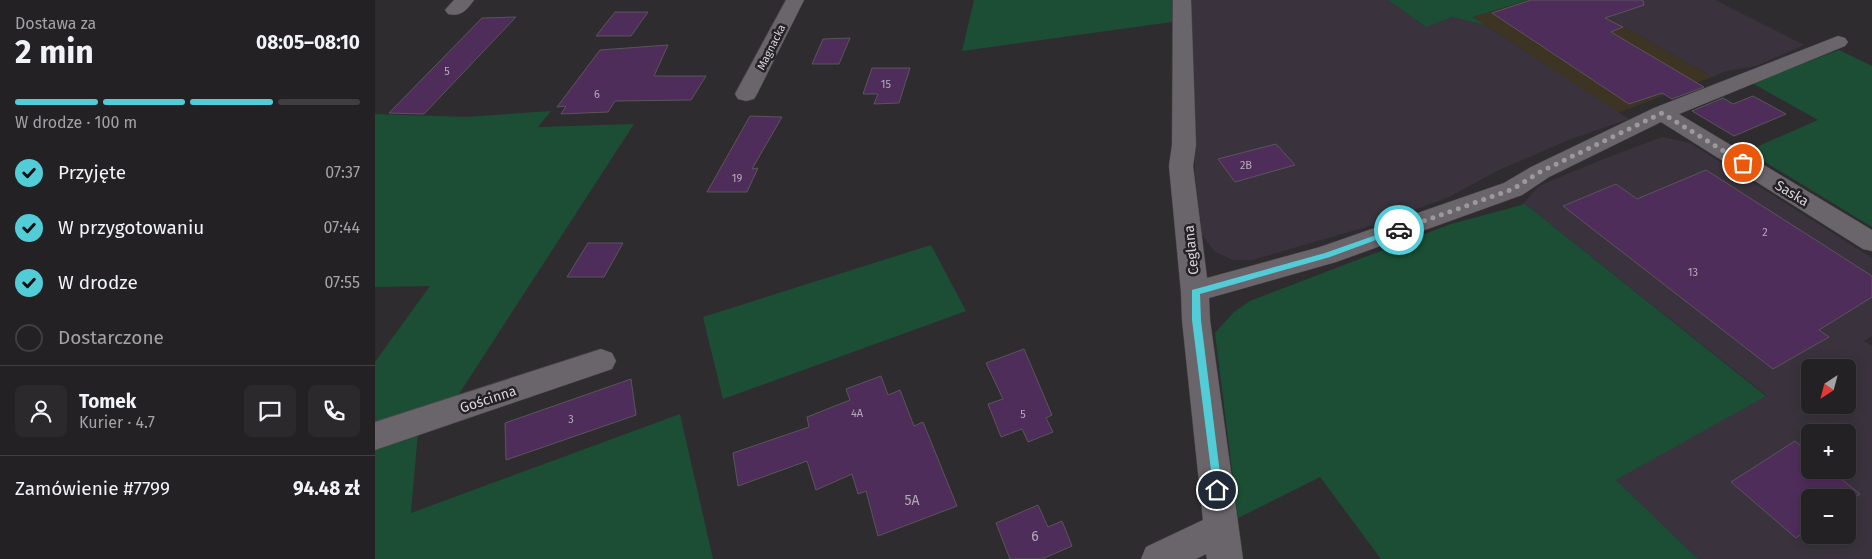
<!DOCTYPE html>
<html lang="pl">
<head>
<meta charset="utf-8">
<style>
	:root { --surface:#232124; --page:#2b292c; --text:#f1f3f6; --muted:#a3a3a6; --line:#403e41; --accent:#52ccd6 }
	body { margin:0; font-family:"Fira Sans",sans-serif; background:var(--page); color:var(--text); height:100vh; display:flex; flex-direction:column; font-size:19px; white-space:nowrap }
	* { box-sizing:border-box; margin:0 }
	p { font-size:16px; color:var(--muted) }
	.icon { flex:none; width:28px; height:28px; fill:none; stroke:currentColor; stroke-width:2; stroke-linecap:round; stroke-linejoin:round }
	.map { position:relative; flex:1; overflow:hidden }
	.side { display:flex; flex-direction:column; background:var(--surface); width:375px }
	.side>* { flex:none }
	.needle { width:32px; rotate:216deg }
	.controls { position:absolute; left:1426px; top:359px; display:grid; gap:10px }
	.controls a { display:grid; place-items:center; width:55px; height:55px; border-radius:8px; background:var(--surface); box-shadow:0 2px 12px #0003,0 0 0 1px var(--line); font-size:25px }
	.pin { position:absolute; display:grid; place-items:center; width:42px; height:42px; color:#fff; margin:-21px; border:2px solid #fff; border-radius:50%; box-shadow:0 1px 5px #0007 }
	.courier { position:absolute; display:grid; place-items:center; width:50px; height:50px; margin:-25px; border:4px solid #52ccd6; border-radius:50%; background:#fff; color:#222; box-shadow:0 1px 6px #0007 }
	.head em { font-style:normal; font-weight:700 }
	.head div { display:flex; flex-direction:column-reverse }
	.head { display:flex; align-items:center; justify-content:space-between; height:85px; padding:0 15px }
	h1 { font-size:32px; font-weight:700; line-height:38px }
	.bar { display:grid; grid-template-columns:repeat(4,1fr); gap:8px 5px; align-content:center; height:60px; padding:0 15px }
	.bar i { height:6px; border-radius:4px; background:var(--line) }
	.bar .current { background:var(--accent) }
	.bar p { grid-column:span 4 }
	.line { display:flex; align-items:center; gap:12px; padding:0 15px; border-top:1px solid var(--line) }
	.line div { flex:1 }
	.round { display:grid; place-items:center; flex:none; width:52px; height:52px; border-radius:8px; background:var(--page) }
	ol { padding:0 15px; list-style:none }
	li { display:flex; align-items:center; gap:15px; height:55px }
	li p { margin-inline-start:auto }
	li .icon { padding:5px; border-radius:50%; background:var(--accent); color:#111; stroke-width:4 }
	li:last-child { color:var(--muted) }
	li i { width:28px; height:28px; border:2px solid var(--line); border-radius:50% }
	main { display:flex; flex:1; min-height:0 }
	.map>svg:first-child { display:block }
	.commercial { fill:#3d3423 }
	.built { fill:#3a333d; fill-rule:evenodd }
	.green { fill:#1c4e35 }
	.building { fill:#4f2d5b; stroke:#59555a }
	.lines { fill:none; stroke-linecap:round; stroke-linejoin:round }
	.minor-casing { stroke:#49474a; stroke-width:1 }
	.minor { fill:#69656a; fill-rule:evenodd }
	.route { fill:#52ccd6 }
	.done { stroke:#9c999d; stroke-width:5; stroke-dasharray:0 9 }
	.labels { text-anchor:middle; stroke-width:5; stroke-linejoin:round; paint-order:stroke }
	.far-street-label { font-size:11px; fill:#d6d4d7; stroke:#252226 }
	.number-label { font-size:11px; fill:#b4aab8 }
	.street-label { font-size:14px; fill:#d6d4d7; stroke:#252226 }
	.near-number-label { font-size:14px; fill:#b4aab8 }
</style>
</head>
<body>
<main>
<section class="side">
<div class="head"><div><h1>2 min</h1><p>Dostawa za</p></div><em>08:05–08:10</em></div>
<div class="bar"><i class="current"></i><i class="current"></i><i class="current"></i><i></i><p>W drodze · 100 m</p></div>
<ol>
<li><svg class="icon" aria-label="check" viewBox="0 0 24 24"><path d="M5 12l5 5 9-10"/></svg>Przyjęte<p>07:37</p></li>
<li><svg class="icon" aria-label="check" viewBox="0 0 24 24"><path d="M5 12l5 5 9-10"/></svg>W przygotowaniu<p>07:44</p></li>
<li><svg class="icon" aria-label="check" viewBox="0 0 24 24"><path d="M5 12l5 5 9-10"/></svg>W drodze<p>07:55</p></li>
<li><i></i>Dostarczone</li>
</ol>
<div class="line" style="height:90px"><a class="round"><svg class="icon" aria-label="person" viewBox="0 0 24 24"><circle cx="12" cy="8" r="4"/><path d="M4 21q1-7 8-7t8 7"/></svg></a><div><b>Tomek</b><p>Kurier · 4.7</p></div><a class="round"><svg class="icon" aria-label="chat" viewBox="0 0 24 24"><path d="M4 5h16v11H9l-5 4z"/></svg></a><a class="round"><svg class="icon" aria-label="phone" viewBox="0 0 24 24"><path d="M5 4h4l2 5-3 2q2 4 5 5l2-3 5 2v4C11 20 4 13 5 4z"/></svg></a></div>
<div class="line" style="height:65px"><div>Zamówienie #7799</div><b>94.48 zł</b></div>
</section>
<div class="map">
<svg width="1497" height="559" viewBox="0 0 1497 559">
	<rect width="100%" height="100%" fill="#2f2c30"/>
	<polygon class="commercial" points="1153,0 1203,0 1337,77 1243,113 1098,17"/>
	<g class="built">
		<polygon points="815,0 1013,0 1051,27 1077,17 1110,25 1254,119 1196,139 1124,170 1074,197 998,225 877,260 858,260 840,252 827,235 820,174"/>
		<polygon points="1203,0 1340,0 1429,45 1381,66 1351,71 1337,77"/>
		<path d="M 1287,137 L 1315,143 L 1497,258 L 1497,336 L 1489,341 L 1497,346 L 1497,559 L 1323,559 L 1241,480 L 1391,395 L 1149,203 L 1164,186 L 1226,160 ZM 1435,368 L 1472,368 L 1472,405 L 1435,405 ZM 1435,432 L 1472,432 L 1472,470 L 1435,470 ZM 1435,498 L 1472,498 L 1472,535 L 1435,535 Z"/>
	</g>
	<g class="green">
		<polygon points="599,0 797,0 797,22 587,51"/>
		<polygon points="1013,0 1153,0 1098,17 1110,25 1077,17 1051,27"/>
		<polygon points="1464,50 1497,66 1497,227 1372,151 1443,120 1377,83"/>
		<polygon points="176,111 163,127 259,124 80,400 0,429 0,362 55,286 0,287 0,114 91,117"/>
		<polygon points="1149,203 1391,396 1241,480 1323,559 1006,559 945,477 863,518 840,333 859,312 875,301 1076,224 1147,205"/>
		<polygon points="556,245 591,311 348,399 328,317"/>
		<polygon points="305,414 338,559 0,559 0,445 43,432 36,513"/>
	</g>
	<g class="building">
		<polygon points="1156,0 1268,0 1269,5 1230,18 1248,27 1236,32 1329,87 1297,99 1287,93 1254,104 1117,13"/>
		<polygon points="240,12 273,12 256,36 221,36"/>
		<polygon points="141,17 49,114 14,113 107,18"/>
		<polygon points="475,38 464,64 437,64 448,39"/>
		<polygon points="293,45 279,76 331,76 316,100 240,101 233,112 186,114 191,106 182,107 225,50"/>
		<polygon points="497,68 535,68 524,103 499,104 503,94 488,94"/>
		<polygon points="1378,96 1411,114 1359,136 1317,111 1348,98 1358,104"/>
		<polygon points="375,116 407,117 377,169 383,168 372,192 332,192"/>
		<polygon points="901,144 920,165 860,182 843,159"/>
		<polygon points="1331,170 1497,276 1497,297 1444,330 1454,337 1398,369 1188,206 1241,184 1262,199"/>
		<polygon points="213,243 248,243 229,277 192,277"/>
		<polygon points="649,349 677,415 671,418 678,432 653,442 647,429 626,437 613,404 628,399 611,363"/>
		<polygon points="506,376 513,395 525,390 539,426 548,422 582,506 503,536 491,491 483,494 477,474 441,490 432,461 363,486 358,453 434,427 432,417 475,400 471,389"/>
		<polygon points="256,379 261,415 131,460 130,423"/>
		<polygon points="1420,441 1435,454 1435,470 1455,470 1485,494 1472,502 1472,498 1435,498 1435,528 1421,538 1356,482"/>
		<polygon points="663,505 673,527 687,521 697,546 667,559 635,559 621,523"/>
	</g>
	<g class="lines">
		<defs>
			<g id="minor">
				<path d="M 79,0 L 99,0 C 92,10 86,17 73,14 L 70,10 Z"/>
				<polygon points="411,0 429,0 382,94 379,99 371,101 363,99 360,94"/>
				<polygon points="798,0 816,0 821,145 818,166 832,278 945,247 1129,183 1156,167 1279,108 1463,36 1470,38 1473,42 1470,46 1304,114 1497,230 1497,251 1488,249 1286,122 1174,177 1147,195 961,262 834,298 835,320 868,559 832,559 831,554 821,559 766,559 771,547 828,520 807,320 806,292 794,166 797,145"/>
				<polygon points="226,349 237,353 241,361 237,369 0,450 0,422"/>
			</g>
		</defs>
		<use href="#minor" class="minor-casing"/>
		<use href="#minor" class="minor"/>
	</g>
	<polygon class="route" points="1021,228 1028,230 955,257 825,294 826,320 847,490 842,495 839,494 817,320 817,290 950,253"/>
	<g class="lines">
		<polyline class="done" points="1024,230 1138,189 1165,172 1287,113 1368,163"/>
	</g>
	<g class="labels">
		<g class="far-street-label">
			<text transform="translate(396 47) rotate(-63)" y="4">Magnacka</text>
		</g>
		<g class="number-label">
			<text x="72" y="75">5</text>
			<text x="511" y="88">15</text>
			<text x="222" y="98">6</text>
			<text x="871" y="169">2B</text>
			<text x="362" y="182">19</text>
			<text x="1390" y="236">2</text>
			<text x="1318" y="276">13</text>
			<text x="482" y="417">4A</text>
			<text x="648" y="418">5</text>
			<text x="196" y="423">3</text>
		</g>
		<g class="street-label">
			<text transform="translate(1417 193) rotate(31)" y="5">Saska</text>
			<text transform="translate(816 250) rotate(-96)" y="5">Ceglana</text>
			<text transform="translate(113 399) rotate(-18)" y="5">Gościnna</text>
		</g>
		<g class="near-number-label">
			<text x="537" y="505">5A</text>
			<text x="660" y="541">6</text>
		</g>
	</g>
</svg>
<div class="controls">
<a><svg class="needle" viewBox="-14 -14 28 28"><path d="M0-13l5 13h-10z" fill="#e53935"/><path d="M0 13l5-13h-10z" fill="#a3a3a6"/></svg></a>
<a>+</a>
<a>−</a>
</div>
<div class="pin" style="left:1368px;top:163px;background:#ea580c"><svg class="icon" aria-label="bag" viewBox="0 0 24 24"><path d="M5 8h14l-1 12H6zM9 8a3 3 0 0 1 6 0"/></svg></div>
<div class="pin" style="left:842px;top:490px;background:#1f2937"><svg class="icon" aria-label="home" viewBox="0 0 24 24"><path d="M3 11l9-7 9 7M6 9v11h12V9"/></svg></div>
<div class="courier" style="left:1024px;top:230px"><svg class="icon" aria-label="car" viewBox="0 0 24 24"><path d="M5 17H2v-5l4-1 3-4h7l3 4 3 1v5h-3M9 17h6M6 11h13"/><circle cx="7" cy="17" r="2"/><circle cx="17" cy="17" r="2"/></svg></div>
</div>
</main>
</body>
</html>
